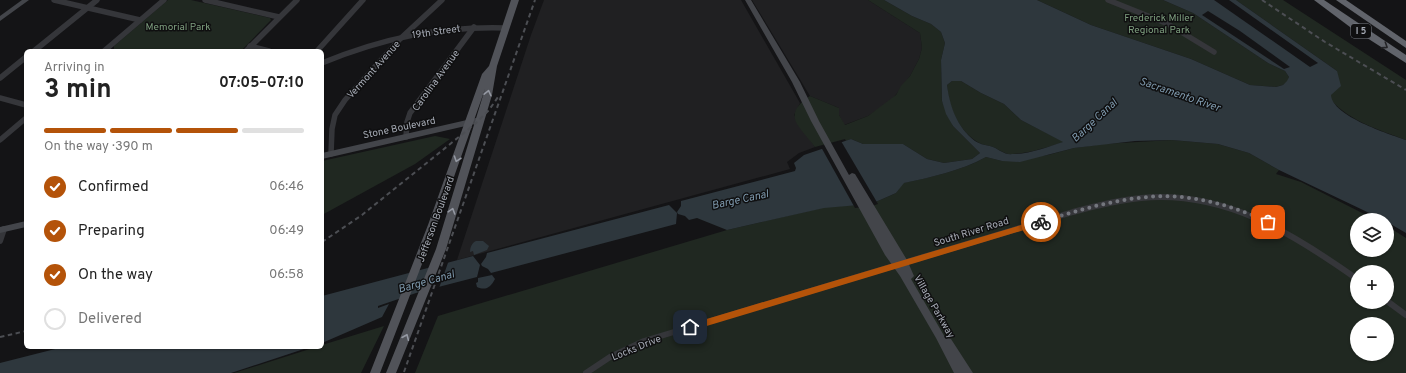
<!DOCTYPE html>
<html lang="en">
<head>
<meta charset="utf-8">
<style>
	:root { --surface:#fff; --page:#f2f2f2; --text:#222; --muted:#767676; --line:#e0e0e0; --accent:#b45309 }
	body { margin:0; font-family:Overpass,sans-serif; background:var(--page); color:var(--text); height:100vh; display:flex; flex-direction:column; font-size:15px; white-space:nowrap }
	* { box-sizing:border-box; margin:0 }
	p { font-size:13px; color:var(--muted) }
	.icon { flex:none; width:22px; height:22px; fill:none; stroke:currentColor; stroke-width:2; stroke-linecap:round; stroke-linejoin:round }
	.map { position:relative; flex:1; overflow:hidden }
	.side { position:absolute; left:24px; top:49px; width:300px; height:300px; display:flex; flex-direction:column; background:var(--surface); border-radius:6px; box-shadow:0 1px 3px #0004 }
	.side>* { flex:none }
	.tools { position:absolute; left:1350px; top:213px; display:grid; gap:8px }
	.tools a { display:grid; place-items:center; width:44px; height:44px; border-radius:50%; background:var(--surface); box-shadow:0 1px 3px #0004; font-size:20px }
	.pin { position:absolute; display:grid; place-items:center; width:34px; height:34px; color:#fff; margin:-17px; border-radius:8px; box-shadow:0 2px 6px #0006 }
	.courier { position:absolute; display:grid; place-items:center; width:40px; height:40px; margin:-20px; border:3px solid #b45309; border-radius:50%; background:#fff; color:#222; box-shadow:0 1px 5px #0007 }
	.headline em { font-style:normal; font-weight:700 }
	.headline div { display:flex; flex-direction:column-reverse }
	.headline { display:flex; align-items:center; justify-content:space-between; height:68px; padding:0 20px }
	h1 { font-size:26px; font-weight:700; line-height:30px }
	.bar { display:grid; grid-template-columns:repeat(4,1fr); gap:6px 4px; align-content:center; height:48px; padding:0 20px }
	.bar i { height:5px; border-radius:3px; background:var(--line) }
	.bar .on { background:var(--accent) }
	.bar p { grid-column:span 4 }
	ol { padding:0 20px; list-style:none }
	li { display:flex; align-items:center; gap:12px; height:44px }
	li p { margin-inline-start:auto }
	li .icon { padding:4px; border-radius:50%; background:var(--accent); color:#fff; stroke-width:4 }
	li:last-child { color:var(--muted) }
	li i { width:22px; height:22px; border:2px solid var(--line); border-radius:50% }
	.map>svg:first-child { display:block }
	.built { fill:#202022 }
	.green { fill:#202821; fill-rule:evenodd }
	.water { fill:#2e373d; fill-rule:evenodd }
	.pier { fill:#141416 }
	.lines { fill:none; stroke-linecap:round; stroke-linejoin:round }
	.street-far1 { stroke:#35363a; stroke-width:5.5 }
	.street { stroke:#35363a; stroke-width:6 }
	.secondary { fill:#43454a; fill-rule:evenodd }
	.primary { fill:#515359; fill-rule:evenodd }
	.highway { fill:#61646b; fill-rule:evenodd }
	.rail { stroke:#4c4e53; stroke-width:2; stroke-dasharray:4.5 3.5; stroke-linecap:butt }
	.oneway { stroke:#242427 }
	.oneway2 { stroke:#9599a3 }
	.route { fill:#b45309 }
	.done { stroke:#73767d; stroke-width:4; stroke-dasharray:0 7.2 }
	.labels { text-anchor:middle; stroke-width:3; stroke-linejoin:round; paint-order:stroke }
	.shield { fill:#0f0f10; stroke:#797c84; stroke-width:1 }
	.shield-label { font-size:9px; font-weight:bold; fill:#a6abb5 }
	.park-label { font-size:10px; fill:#7e9f7f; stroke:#0f0f10 }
	.street-label { font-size:10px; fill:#a6abb5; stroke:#0f0f10 }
	.water-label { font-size:11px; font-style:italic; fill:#7f9aae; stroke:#0f0f10 }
</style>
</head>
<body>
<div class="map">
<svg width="1406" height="373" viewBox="0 0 1406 373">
	<rect width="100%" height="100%" fill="#141416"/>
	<g class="built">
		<polygon points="544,0 741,0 800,103 794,115 815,147 799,153 787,162 790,169 457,260 531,35"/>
		<polygon points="752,0 868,0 920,33 922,48 919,59 910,76 891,101 868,116 844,125 839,115 839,108 810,96"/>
	</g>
	<g class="green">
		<polygon points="168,0 191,0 270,18 271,20 241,51 122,51 114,49 114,46"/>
		<path d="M 868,0 L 884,0 L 912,16 L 931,24 L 941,32 L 945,43 L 941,60 L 942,101 L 953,126 L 980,153 L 972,159 L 944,163 L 927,159 L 903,144 L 863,144 L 851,139 L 846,141 L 845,139 L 815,147 C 801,127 780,116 810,96 L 839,108 L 839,115 L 845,125 L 868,116 L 896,95 L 901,86 L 910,76 L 919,59 L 922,48 L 920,33 Z"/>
		<polygon points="1037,0 1163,0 1193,13 1268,63 1285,71 1289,77 1288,81 1283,85 1276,87 1250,85 1191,59 1091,25"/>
		<path d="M 1236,0 L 1283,0 L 1406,80 L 1406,140 C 1380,130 1351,122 1331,100 L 1331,95 L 1337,71 Z"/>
		<path d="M 952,81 L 961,81 L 981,93 L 1004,104 L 1021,120 L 1064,142 C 1047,147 1031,153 1013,154 C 1005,155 1000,150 993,147 C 987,145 981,145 976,141 C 957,128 949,107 947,85 Z"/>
		<polygon points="435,136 450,139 415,164 322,215 322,161"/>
		<path d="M 1172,140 L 1218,144 L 1249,153 L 1279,170 L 1276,174 L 1301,182 L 1376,220 L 1357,220 L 1357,250 L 1387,250 L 1387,226 L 1406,238 L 1406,373 L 415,373 L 438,316 L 727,230 L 826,207 L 871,204 L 896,193 L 903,183 C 932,177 960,171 986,157 L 1002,161 L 1048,155 L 1074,148 L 1103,144 ZM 1357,272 L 1387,272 L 1387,302 L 1357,302 ZM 1357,324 L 1387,324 L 1387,354 L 1357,354 Z"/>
		<polygon points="384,326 361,373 234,373 316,347 322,347 322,345"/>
	</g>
	<g class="water">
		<path d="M 884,0 L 1037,0 L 1091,25 L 1191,59 L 1250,85 L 1276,87 L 1283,85 L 1287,81 L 1289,77 L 1285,71 L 1268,63 L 1193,13 L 1163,0 L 1236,0 L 1337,71 L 1341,86 L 1331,95 C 1332,116 1389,134 1406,140 L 1406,233 L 1387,222 L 1387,220 L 1384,220 L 1279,170 L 1249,153 L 1218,144 L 1172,140 L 1135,141 L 1074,148 L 1020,162 L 1002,161 L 986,157 C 960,171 932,177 904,183 L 896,193 L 871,204 L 824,208 L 727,230 L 697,218 L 689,220 L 685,216 L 678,214 L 677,212 L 681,206 L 681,201 L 795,171 L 796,168 L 794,163 L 804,155 L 851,139 L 863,144 L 903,144 L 927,159 L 944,163 L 972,159 L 980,153 L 953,126 L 946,114 L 942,101 L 941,60 L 945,43 L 941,32 L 931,24 L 912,16 ZM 952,81 L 961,81 L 981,93 L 1004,104 L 1021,120 L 1063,142 C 1047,147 1030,154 1013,154 C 1004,155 1000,150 993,147 C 987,145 981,145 975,141 C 957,127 950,107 947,85 Z"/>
		<polygon points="669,205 677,213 676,224 491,273 488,269 482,266 481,264 486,257 487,253"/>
		<path d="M 476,241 L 483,241 L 489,246 L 487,250 L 474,255 L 473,251 L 470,252 C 470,247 472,243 476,241 Z"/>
		<polygon points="473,256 480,265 477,277 419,292 378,306 378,308 389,304 382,317 322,343 322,296"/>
		<path d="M 492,275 L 495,279 C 491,287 486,291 477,287 L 476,283 L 478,282 L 478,278 Z"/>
		<polygon points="63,347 310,347 231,373 0,373 0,363"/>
	</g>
	<g class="pier">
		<polygon points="1214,0 1229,0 1318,63 1310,67"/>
		<polygon points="1208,11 1240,31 1290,67 1284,69 1202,15"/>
		<polygon points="841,141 878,204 872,206 855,208 821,147"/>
		<polygon points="449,260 439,288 420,293 430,265"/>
	</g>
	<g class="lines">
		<g class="street-far1">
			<polyline points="54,0 140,20"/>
			<polyline points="205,0 279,17"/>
			<polyline points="1108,0 1168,24 1214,52"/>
			<polyline points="250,46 269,51"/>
			<polyline points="34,51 97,0"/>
			<polyline points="104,51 164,0"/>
			<polyline points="246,51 297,0"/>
			<polyline points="317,51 363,0"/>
			<path d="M 322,63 C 383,38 440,26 506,28"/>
			<polyline points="0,78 26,57"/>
			<polyline points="0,98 26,105"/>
			<polyline points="406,137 407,122 410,113 474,27"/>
			<polyline points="0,140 26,118"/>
			<polyline points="331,154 332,129 335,115 345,100 400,39 442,0"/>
		</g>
		<g class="street">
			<polyline points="0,241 4,229"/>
			<polyline points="1387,301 1406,315"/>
			<path d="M 586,373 L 610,357 L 644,341 L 1073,212 C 1095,206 1118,200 1141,198 C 1224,190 1292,233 1357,279"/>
		</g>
		<g class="secondary">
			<polygon points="22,0 29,0 0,21 0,16"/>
			<polygon points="745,0 751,0 800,82 819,121 849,175 852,173 855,174 907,260 914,276 911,279 946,339 948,338 951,339 973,373 954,373 936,338 900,276 885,255 811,121 792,82"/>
			<polygon points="480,117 483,118 484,120 483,122 322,159 322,153"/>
			<polygon points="26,221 26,227 0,233 0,227"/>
		</g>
		<polygon class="primary" points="511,0 519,0 497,66 492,95 446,249 396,373 386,373 436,249 485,89 437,225 380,373 370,373 428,225 482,74 489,66"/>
		<g class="highway">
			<polygon points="1314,0 1324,0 1406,55 1406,63 1350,27"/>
			<polygon points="1336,0 1346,0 1406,41 1406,48"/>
		</g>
		<g class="rail">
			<polyline points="1262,0 1325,42 1406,90"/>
			<polyline points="322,242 362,215 475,124 489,110 498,97"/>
			<polyline points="0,337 26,331"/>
			<polyline points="404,372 535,0"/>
		</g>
	</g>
	<defs><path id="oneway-chevron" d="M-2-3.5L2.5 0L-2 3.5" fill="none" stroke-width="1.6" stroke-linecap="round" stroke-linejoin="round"/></defs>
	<use class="oneway" href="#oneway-chevron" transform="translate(1385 46) rotate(33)"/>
	<g class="oneway2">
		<use href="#oneway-chevron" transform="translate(488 93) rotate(-77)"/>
		<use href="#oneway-chevron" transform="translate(457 159) rotate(109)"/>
		<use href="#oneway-chevron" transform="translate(452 211) rotate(-73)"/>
		<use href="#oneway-chevron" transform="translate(406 337) rotate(-67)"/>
	</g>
	<polygon class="route" points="1041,219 1044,220 1044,224 690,331 686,327 690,324"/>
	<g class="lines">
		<path class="done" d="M 1041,222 C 1076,211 1111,200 1148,197 C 1189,193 1232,205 1268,222"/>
	</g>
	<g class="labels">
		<rect class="shield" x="1351" y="24" width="20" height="14" rx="3"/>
		<g class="shield-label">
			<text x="1361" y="34">I 5</text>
		</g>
		<g class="park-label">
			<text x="1159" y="21">Frederick Miller<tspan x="1159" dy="12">Regional Park</tspan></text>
			<text x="178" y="30">Memorial Park</text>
		</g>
		<g class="street-label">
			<text transform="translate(436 31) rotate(-8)" y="4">19th Street</text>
			<text transform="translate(373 69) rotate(-48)" y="4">Vermont Avenue</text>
			<text transform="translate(435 80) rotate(-54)" y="4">Carolina Avenue</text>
			<text transform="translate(399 127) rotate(-12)" y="4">Stone Boulevard</text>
			<text transform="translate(435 219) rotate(-70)" y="4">Jefferson Boulevard</text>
			<text transform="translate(971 231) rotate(-17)" y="4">South River Road</text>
			<text transform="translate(935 306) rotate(60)" y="4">Village Parkway</text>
			<text transform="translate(636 347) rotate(-22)" y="4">Locks Drive</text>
		</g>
		<g class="water-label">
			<text transform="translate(1180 94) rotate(19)" y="4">Sacramento River</text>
			<text transform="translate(1094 120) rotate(-43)" y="4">Barge Canal</text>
			<text transform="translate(740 199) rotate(-12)" y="4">Barge Canal</text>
			<text transform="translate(426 281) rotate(-16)" y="4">Barge Canal</text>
		</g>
	</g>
</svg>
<div class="tools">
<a><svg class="icon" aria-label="layers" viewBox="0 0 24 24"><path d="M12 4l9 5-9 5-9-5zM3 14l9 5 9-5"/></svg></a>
<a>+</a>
<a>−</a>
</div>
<div class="pin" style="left:1268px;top:222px;background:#ea580c"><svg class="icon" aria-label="bag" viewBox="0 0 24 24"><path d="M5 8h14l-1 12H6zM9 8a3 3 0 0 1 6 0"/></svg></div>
<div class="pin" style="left:690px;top:327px;background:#1f2937"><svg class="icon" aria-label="home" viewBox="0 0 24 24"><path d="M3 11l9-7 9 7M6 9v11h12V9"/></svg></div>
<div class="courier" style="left:1041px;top:222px"><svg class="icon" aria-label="bike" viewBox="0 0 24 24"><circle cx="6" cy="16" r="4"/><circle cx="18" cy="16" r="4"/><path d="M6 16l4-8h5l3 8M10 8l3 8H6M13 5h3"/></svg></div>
<section class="side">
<div class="headline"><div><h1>3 min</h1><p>Arriving in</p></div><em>07:05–07:10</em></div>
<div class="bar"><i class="on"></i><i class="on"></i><i class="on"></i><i></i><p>On the way · 390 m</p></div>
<ol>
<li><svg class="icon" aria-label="check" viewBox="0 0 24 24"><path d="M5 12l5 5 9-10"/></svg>Confirmed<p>06:46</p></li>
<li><svg class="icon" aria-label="check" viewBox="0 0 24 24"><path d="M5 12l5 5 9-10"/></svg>Preparing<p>06:49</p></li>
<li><svg class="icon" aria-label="check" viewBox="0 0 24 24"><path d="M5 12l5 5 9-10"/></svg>On the way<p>06:58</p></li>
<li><i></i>Delivered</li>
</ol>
</section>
</div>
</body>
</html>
